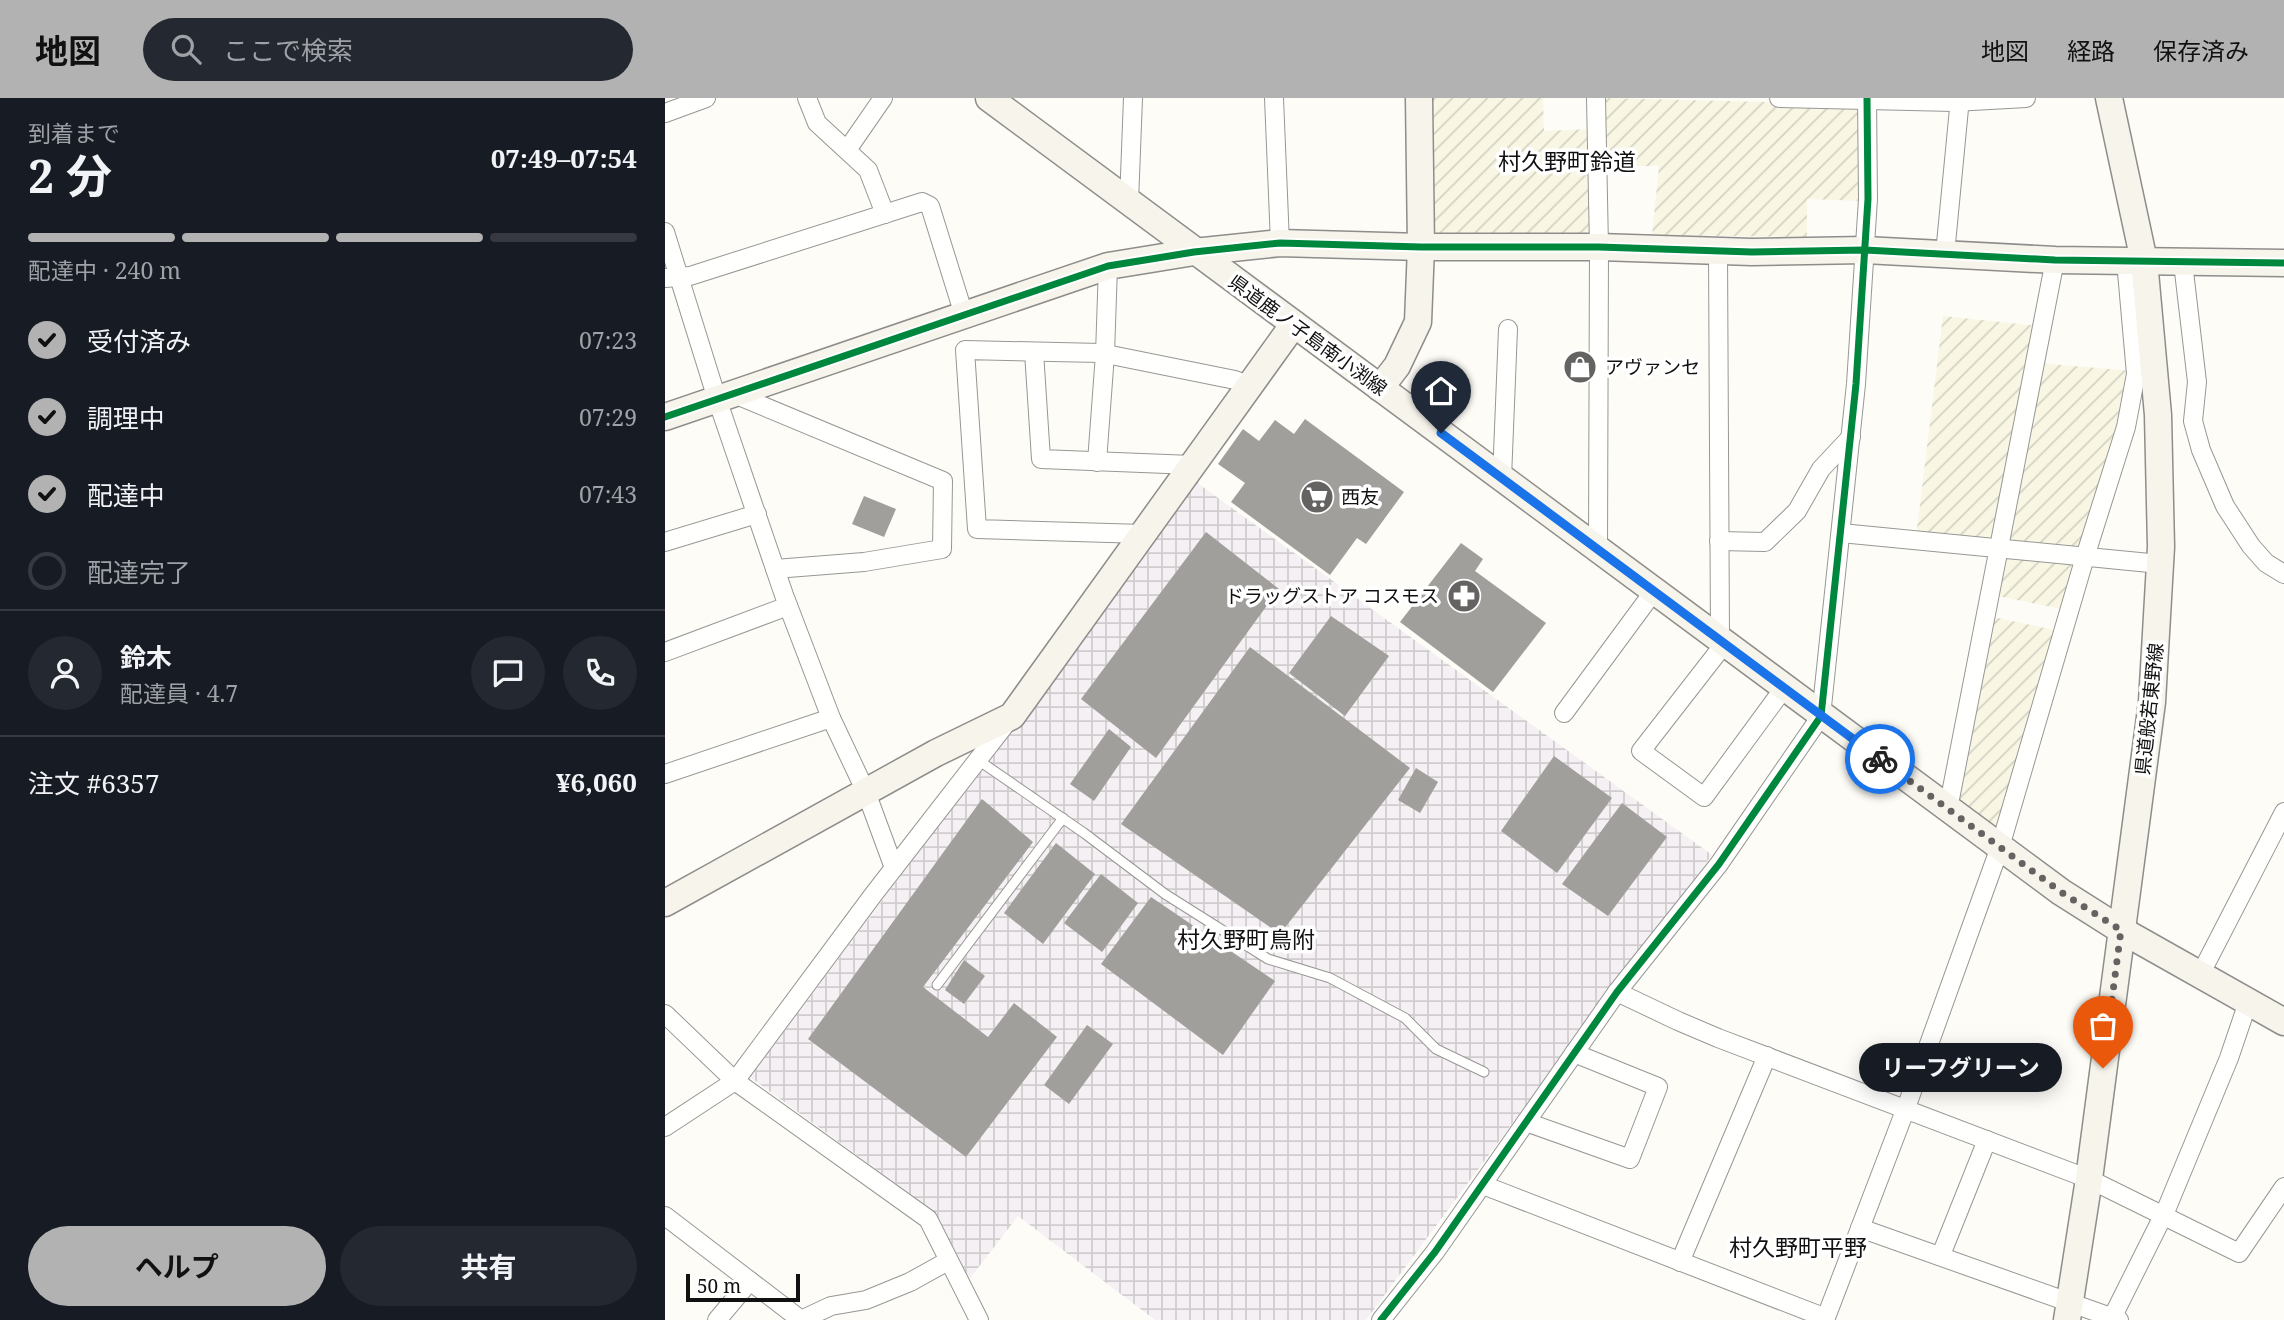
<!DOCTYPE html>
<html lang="ja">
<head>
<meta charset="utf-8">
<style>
	:root { --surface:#171b24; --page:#242831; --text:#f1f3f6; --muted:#9ea1a6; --line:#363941; --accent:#b2b2b3 }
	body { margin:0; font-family:"Noto Serif","Noto Sans JP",serif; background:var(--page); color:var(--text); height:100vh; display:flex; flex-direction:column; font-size:26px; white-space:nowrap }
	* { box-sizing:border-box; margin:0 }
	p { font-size:23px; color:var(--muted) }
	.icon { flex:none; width:38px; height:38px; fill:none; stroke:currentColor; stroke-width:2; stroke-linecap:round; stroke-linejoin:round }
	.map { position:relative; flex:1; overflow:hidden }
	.details { display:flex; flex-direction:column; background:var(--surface); width:665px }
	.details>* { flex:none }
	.scale { position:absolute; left:21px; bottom:18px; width:114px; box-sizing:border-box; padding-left:7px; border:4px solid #111; border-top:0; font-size:19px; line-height:24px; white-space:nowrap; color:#111; -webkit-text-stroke:5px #fff; paint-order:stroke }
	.pin { position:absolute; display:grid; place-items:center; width:60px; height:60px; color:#fff; margin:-72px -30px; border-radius:50% 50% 50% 0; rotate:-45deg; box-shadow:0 0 7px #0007 }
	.pin .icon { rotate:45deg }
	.courier { position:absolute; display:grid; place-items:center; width:70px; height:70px; margin:-35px; border:5px solid #1a73e8; border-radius:50%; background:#fff; color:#222; box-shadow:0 2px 9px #0007 }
	.bubble { position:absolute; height:49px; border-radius:24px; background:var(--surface); box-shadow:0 4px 18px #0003; font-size:23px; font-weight:700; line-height:49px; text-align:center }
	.summary em { font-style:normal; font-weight:700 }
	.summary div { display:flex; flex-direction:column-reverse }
	.summary { display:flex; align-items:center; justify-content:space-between; height:119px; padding:0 28px }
	h1 { font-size:46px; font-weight:700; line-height:52px }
	.bar { display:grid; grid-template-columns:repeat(4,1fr); gap:10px 7px; align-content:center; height:84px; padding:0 28px }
	.bar i { height:9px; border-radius:5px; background:var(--line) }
	.bar .current { background:var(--accent) }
	.bar p { grid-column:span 4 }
	.line { display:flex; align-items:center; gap:18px; padding:0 28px; border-top:2px solid var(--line) }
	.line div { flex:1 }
	.round { display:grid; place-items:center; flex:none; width:74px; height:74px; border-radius:37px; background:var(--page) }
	ol { padding:0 28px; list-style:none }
	li { display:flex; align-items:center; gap:21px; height:77px }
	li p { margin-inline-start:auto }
	li .icon { padding:7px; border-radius:50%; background:var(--accent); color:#111; stroke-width:4 }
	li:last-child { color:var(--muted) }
	li i { width:38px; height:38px; border:4px solid var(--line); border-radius:50% }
	.action { display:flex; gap:14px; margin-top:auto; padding:14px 28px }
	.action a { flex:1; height:80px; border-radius:42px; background:var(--accent); color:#111; font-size:28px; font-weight:700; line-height:80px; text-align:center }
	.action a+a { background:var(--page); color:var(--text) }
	header { display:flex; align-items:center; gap:42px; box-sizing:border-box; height:98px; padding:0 35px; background:var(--accent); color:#111 }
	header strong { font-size:33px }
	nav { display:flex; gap:38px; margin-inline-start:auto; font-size:24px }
	.search { width:490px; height:63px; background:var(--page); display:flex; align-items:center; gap:18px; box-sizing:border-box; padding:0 24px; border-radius:38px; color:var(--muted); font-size:26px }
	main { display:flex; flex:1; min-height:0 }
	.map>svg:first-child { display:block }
	.industrial { fill:url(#industrial-grid) }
	.farmland { fill:url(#farmland-furrows) }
	.building { fill:#a19f9c }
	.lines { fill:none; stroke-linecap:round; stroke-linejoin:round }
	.lane-casing { stroke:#979795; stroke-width:11 }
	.street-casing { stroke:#979795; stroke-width:20 }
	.secondary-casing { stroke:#8e8d8b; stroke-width:29 }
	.lane { stroke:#fffffe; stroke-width:9 }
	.street { stroke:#fffffe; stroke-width:18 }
	.secondary { stroke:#f6f4eb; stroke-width:26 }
	.cycleway-casing { stroke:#fff; stroke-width:11 }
	.cycleway { stroke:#00873e; stroke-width:7 }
	.done { stroke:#646362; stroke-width:7; stroke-dasharray:0 12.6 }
	.route { stroke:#1a73e8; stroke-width:9 }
	.labels { text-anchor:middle; stroke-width:7; stroke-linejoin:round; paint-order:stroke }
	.street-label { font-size:19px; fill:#111; stroke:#fff }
	.poi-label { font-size:19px; fill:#111; stroke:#fff; text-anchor:start }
	.quarter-label { font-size:23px; fill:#111; stroke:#fff }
</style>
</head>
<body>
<header>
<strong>地図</strong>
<div class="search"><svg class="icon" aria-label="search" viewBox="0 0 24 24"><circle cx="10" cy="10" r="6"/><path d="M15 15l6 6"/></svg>ここで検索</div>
<nav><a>地図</a><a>経路</a><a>保存済み</a></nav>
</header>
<main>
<section class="details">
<div class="summary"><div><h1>2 分</h1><p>到着まで</p></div><em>07:49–07:54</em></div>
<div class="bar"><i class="current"></i><i class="current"></i><i class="current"></i><i></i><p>配達中 · 240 m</p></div>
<ol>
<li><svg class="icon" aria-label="check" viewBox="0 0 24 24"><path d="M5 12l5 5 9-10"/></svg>受付済み<p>07:23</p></li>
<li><svg class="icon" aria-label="check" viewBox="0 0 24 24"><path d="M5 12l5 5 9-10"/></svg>調理中<p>07:29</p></li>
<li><svg class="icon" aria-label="check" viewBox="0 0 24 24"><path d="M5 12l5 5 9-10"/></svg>配達中<p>07:43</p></li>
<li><i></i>配達完了</li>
</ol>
<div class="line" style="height:126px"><a class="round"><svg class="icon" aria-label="person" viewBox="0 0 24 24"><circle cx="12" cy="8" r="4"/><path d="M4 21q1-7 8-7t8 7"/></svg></a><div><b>鈴木</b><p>配達員 · 4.7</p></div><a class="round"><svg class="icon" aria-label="chat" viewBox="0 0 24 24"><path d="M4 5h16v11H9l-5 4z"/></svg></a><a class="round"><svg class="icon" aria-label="phone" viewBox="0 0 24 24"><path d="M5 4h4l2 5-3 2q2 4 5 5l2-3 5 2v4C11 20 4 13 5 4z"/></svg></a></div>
<div class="line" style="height:91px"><div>注文 #6357</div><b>¥6,060</b></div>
<div class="action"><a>ヘルプ</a><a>共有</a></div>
</section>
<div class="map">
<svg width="1619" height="1222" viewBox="0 0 1619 1222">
	<defs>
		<pattern id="industrial-grid" width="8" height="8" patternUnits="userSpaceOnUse" patternTransform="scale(1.75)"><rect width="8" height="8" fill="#f5f0f3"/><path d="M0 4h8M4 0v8" fill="none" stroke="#d1cdcf"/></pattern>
		<pattern id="farmland-furrows" width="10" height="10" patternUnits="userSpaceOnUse" patternTransform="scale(1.75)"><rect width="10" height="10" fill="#f9f7e4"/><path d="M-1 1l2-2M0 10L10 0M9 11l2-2" fill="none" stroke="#d4d3c3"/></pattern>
	</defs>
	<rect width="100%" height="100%" fill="#fdfcf7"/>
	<polygon class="industrial" points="531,384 1047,757 701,1222 490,1222 353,1118 303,1183 271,1115 85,979"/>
	<g class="farmland">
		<polygon points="758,0 878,0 879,33 928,31 928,144 766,144"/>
		<polygon points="934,0 1197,6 1198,103 1142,101 1142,139 987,137 994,68 938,68"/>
		<polygon points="1278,218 1375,228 1332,447 1251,439"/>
		<polygon points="1373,265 1468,273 1417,454 1337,448"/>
		<polygon points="1336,453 1416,461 1401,512 1328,497"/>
		<polygon points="1324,518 1394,533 1334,744 1286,709"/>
	</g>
	<g class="building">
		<polygon points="640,321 739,394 701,446 692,440 665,477 566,404 580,385 553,366 578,331 594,343 610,322 629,336"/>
		<polygon points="199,398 231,411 219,439 187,426"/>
		<polygon points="541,434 614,491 491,660 416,601"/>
		<polygon points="796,445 818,461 810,473 881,525 828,594 735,524"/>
		<polygon points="666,518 724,558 680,618 624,575"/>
		<polygon points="585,549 745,670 615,836 456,726"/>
		<polygon points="444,631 466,649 429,703 405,686"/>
		<polygon points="889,658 947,700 892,775 836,733"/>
		<polygon points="751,670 773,684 755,715 733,702"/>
		<polygon points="317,701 368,744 258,889 323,939 349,905 392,939 301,1059 143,941"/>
		<polygon points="957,705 1002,739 943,818 897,786"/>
		<polygon points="391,745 430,776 378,846 339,815"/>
		<polygon points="436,776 473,805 437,854 399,825"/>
		<polygon points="486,799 610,883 558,957 436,866"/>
		<polygon points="299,862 320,878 299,906 280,892"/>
		<polygon points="422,927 448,946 404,1006 379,987"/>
	</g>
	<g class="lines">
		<defs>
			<g id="lane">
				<polyline points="313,662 419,735 500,796 603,861 665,880 740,920 771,951 819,974"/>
				<polyline points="272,887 398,720"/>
			</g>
			<g id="street">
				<polyline points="142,0 152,25 203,72 220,116"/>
				<polyline points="609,0 615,145"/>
				<polyline points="931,0 934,149 933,452"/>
				<polyline points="1114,0 1289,4 1361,0"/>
				<polyline points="0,15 41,0"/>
				<polyline points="182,52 218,0"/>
				<polyline points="464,104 468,0"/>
				<polyline points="0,134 52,301 119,497 166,620 201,694 229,770"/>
				<polyline points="1053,153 1055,541"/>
				<polyline points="1280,156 1295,0"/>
				<polyline points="1518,165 1532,284 1528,323 1536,352 1560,408 1586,448 1601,465 1619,476"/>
				<polyline points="0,180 25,178 257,104 265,108 299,217"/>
				<polyline points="369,254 376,361 527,367"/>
				<polyline points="69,296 278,383 277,451 199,464 110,471"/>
				<polyline points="432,364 440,256 443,168"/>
				<polyline points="837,380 843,231"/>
				<polyline points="1176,435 1495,466"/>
				<polyline points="478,436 312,431 300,252 436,255 570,282 585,288"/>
				<polyline points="1054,443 1100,444 1132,413 1156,371 1186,339"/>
				<polyline points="0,444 92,416"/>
				<polyline points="1060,545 976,653 1039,699 1119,590"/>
				<polyline points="0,554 123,508"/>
				<polyline points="899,615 989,493"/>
				<polyline points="0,676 166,620"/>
				<polyline points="1283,711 1390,162"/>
				<polyline points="1535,877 1619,714"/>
				<polyline points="952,894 1013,923 1053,940 1424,1081 1574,1155 1619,1089"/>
				<polyline points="0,916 70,983 263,1121 314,1222"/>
				<polyline points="861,1024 965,1061 993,989 909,955"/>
				<polyline points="0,1029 70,983 208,797 343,623"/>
				<polyline points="818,1087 1161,1220"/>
				<polyline points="0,1118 136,1222 166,1208 201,1202 245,1184 283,1163"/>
				<polyline points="1195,1130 1454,1222"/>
				<polyline points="1276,1157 1322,1042"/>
				<polyline points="1015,1164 1102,958"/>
				<polyline points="52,1222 85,1183"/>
				<polyline points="716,1222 770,1154 952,894 1054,766 1156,618 1191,286 1203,101 1202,0"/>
				<polyline points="1160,1222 1241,1010 1335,749 1420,459 1461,329 1471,276 1461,163"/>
				<polyline points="1446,1222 1501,1112 1564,960 1583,904"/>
			</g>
			<g id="secondary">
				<polyline points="324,0 1396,794 1456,832 1619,924"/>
				<polyline points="715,290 732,268 753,224 756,149 754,0"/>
				<polyline points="0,319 443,168 529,154 615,145 756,149 934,149 1087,154 1200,152 1390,162 1619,165"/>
				<polyline points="0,805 271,655 347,618 629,226"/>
				<polyline points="1402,1222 1424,1081 1487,604 1496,449 1493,317 1479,163 1444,0"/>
			</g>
		</defs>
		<use href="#lane" class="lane-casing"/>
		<use href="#street" class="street-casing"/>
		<use href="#secondary" class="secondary-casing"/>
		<use href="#lane" class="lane"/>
		<use href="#street" class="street"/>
		<use href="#secondary" class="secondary"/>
		<defs>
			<g id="cycleway">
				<polyline points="0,319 443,168 529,154 615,145 756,149 934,149 1087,154 1200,152 1390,162 1619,165"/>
				<polyline points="716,1222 770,1154 952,894 1054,766 1156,618 1191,286 1203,101 1202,0"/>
			</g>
		</defs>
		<use href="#cycleway" class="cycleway-casing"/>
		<use href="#cycleway" class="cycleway"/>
	</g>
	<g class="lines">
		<polyline class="done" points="1215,661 1396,794 1456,832 1438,970"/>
		<polyline class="route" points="776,335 1215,661"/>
	</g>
	<defs>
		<symbol id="shop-disc" viewBox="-11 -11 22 22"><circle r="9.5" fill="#646362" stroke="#fff"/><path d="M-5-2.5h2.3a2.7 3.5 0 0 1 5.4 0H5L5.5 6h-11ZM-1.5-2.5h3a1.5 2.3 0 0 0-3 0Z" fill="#fff"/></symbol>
		<symbol id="supermarket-disc" viewBox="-11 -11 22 22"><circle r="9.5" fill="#646362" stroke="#fff"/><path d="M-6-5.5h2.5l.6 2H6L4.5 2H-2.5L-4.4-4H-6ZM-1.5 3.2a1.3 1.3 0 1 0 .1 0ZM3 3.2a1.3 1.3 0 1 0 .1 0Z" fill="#fff"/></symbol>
		<symbol id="pharmacy-disc" viewBox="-11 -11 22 22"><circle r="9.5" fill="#646362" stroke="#fff"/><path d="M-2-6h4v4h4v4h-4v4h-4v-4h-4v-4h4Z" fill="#fff"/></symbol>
	</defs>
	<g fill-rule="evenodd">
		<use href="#shop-disc" x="896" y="250" width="38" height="38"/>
		<use href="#supermarket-disc" x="633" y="380" width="38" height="38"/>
		<use href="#pharmacy-disc" x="780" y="479" width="38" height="38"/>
	</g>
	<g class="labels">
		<g class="street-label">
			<text transform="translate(643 237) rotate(36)" y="7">県道鹿ノ子島南小渕線</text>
			<text transform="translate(1484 611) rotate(-84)" y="7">県道般若東野線</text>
		</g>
		<g class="poi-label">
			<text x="940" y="276">アヴァンセ</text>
			<text x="676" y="406">西友</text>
			<text x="774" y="505" text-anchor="end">ドラッグストア コスモス</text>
		</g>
		<g class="quarter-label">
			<text x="902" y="72">村久野町鈴道</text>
			<text x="581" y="850">村久野町鳥附</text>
			<text x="1133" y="1158">村久野町平野</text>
		</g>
	</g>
</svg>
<div class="scale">50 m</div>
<div class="pin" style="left:1438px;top:970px;background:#ea580c"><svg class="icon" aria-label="bag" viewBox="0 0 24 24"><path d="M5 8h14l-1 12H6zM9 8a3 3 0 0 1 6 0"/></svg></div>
<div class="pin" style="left:776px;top:335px;background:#1f2937"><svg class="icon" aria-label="home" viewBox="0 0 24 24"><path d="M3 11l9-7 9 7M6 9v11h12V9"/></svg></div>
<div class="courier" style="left:1215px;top:661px"><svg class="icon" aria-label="bike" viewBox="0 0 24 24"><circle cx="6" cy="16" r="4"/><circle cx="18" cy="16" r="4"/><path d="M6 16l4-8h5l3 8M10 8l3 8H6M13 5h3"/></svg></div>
<div class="bubble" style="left:1194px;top:945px;width:203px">リーフグリーン</div>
</div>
</main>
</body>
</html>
